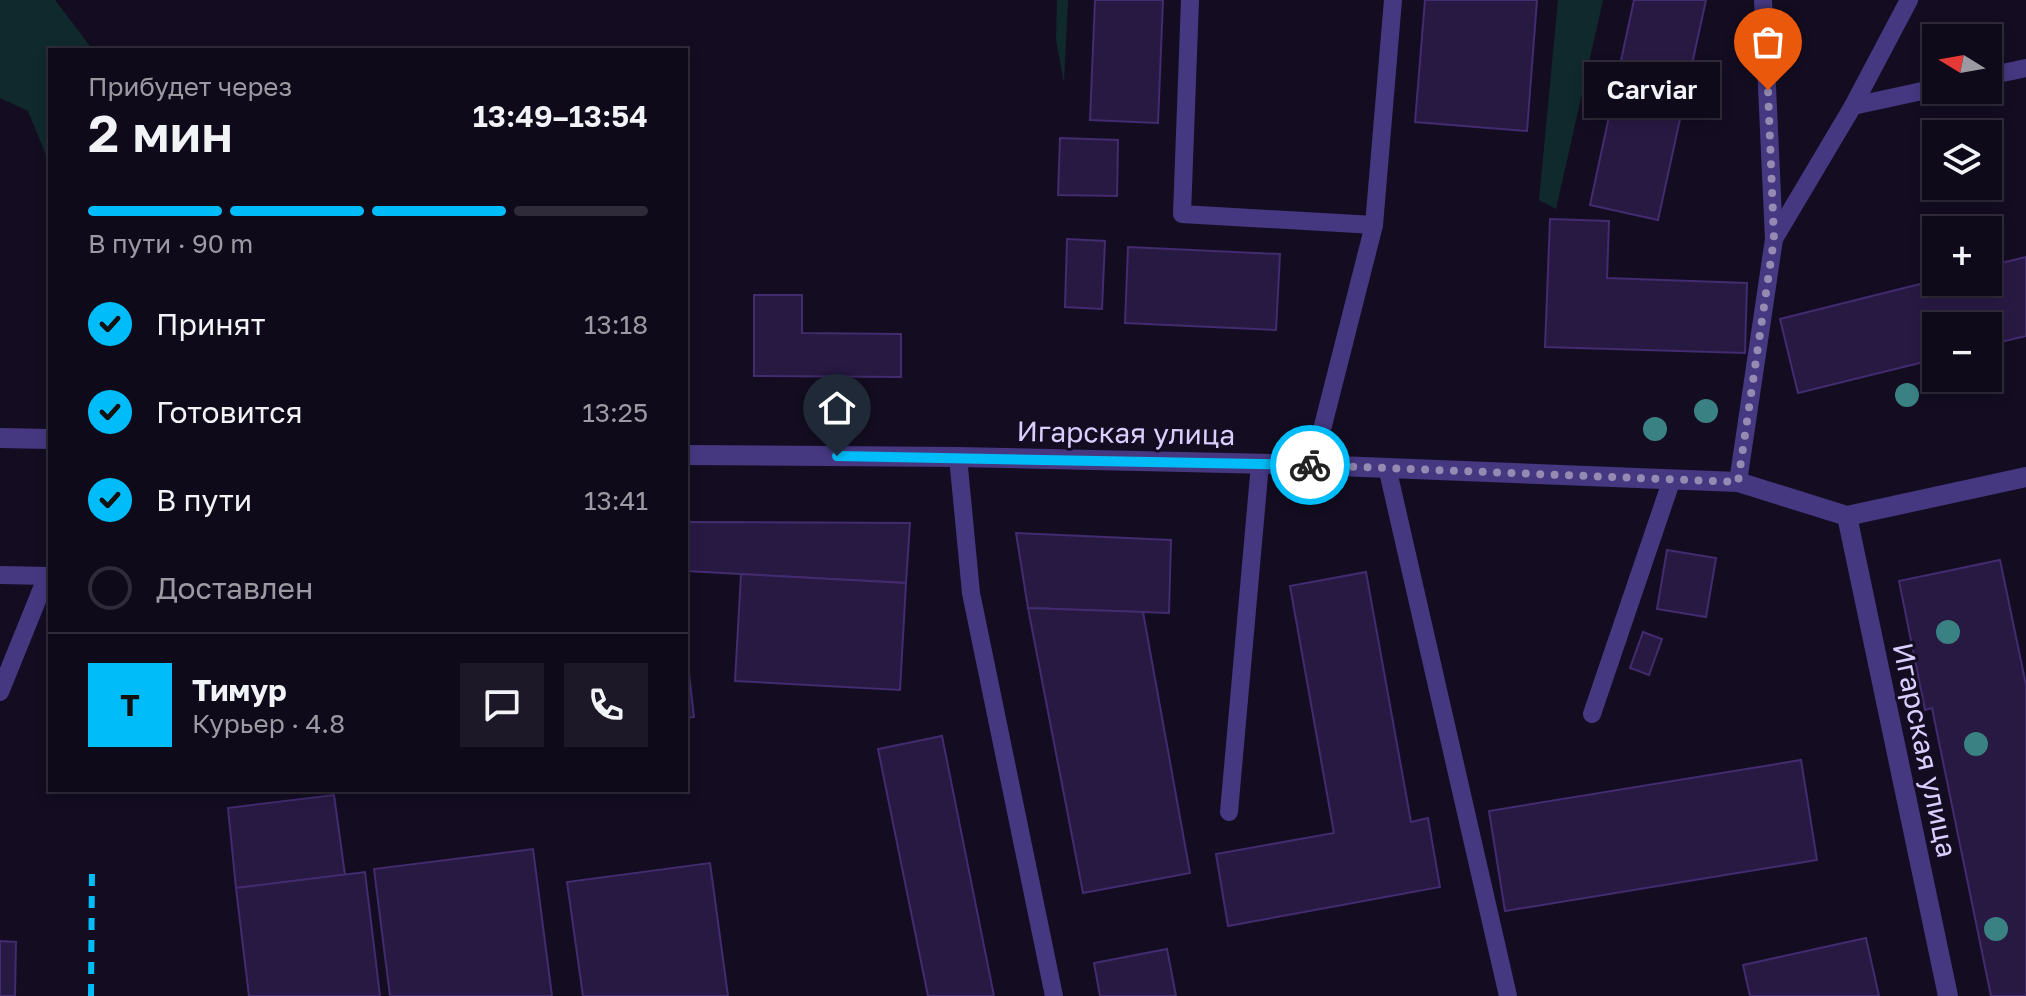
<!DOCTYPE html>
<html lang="ru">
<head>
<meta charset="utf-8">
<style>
	:root { --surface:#0f0a1a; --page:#1d1827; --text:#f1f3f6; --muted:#9b9aa2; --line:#2f2b39; --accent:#00bdf9 }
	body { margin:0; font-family:"Golos Text",sans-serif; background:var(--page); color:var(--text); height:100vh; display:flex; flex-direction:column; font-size:30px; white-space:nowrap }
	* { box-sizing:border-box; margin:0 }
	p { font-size:26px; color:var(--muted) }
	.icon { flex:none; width:44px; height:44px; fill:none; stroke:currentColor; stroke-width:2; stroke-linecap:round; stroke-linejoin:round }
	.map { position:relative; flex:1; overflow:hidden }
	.side { position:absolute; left:48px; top:48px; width:640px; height:744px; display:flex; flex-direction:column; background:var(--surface); border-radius:0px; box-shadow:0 4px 12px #0003,0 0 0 2px var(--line) }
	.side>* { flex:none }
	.needle { width:52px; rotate:281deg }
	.tools { position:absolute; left:1922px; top:24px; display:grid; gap:16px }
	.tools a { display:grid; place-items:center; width:80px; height:80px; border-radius:0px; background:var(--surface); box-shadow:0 4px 12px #0003,0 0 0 2px var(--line); font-size:40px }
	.pin { position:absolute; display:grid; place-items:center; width:68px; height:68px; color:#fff; margin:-82px -34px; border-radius:50% 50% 50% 0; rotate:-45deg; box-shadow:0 0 8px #0007 }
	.pin .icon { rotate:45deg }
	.courier { position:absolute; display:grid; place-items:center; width:80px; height:80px; margin:-40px; border:6px solid #00bdf9; border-radius:50%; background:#fff; color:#222; box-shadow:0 2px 10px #0007 }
	.bubble { position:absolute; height:56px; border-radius:0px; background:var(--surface); box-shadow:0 4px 12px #0003,0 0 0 2px var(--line); font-size:26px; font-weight:600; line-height:56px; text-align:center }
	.headline em { font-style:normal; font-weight:600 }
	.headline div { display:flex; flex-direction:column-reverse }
	.headline { display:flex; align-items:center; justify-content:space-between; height:136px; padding:0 40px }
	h1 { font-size:52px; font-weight:600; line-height:60px }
	.bar { display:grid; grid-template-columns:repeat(4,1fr); gap:12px 8px; align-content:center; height:96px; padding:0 40px }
	.bar i { height:10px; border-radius:6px; background:var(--line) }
	.bar .active { background:var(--accent) }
	.bar p { grid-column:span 4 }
	.line { display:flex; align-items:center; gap:20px; padding:0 40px; border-top:2px solid var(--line) }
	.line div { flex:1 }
	.round { display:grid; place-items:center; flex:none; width:84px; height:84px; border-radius:0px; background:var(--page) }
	ol { padding:0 40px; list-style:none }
	li { display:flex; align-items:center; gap:24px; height:88px }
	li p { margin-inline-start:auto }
	li .icon { padding:8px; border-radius:50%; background:var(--accent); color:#111; stroke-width:4 }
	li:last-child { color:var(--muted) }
	li i { width:44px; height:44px; border:4px solid var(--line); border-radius:50% }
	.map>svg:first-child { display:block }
	.green { fill:#10292c }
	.building { fill:#281943; stroke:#422b6f; stroke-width:2 }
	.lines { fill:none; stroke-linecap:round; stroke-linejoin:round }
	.lane { stroke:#453881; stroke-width:18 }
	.street { stroke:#453881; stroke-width:20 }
	.rail { stroke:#00bdf9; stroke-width:6; stroke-dasharray:12 10; stroke-linecap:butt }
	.tree { fill:#3a8183 }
	.done { stroke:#958ab2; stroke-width:8; stroke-dasharray:0 14.4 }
	.route { stroke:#00bdf9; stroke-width:10 }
	.labels { text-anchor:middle; stroke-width:6; stroke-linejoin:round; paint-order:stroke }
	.street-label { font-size:28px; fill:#dbceff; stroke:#140d22 }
</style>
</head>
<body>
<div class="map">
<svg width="2026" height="996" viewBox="0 0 2026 996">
	<rect width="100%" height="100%" fill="#140d22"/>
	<g class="green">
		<polygon points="0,0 55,0 93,50 50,50 50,165 28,111 0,98"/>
		<polygon points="1057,0 1068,0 1064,83 1056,40"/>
		<polygon points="1558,0 1603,0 1556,209 1539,200"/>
	</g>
	<g class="building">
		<polygon points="1095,0 1163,0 1158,123 1090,120"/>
		<polygon points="1425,0 1537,0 1527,131 1415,122"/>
		<polygon points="1634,0 1706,0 1658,220 1590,205"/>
		<polygon points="1060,138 1118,140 1117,196 1058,195"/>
		<polygon points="1550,219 1609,221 1607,278 1747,283 1745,353 1545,347"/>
		<polygon points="1067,239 1105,241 1102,309 1065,307"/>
		<polygon points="1128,247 1280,254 1276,330 1125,323"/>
		<polygon points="2026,257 2026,336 1988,345 1988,326 1936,326 1936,359 1798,393 1780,319 1936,280 1936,282 1988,282 1988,266"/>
		<polygon points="754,295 802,295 802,333 901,334 901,377 754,376"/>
		<polygon points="686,522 910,523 906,583 686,571"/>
		<polygon points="1016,533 1171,540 1169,613 1028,608"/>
		<polygon points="1667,550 1716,558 1706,617 1657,609"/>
		<polygon points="2000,560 2026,685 2026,996 1991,996 1932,708 1925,710 1899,581"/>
		<polygon points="1366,572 1411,822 1428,818 1440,887 1228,926 1216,854 1334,833 1290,586"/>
		<polygon points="741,574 906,583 900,690 735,681"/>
		<polygon points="1028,608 1143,612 1190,873 1083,893"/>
		<polygon points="1643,632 1662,639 1649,675 1630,668"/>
		<polygon points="686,648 694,717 686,718"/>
		<polygon points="942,736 994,996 928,996 878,749"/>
		<polygon points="1801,760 1817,860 1505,911 1489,811"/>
		<polygon points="334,795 345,875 236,888 228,808"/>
		<polygon points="533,849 552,996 390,996 374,869"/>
		<polygon points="710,863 728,996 583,996 567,882"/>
		<polygon points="365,872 380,996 249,996 236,888"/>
		<polygon points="1866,938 1879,996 1750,996 1743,965"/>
		<polygon points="0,941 16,942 15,996 0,996"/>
		<polygon points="1167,949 1176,996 1100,996 1094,963"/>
	</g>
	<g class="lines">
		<g class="lane">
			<polyline points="1190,0 1182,214 1374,225"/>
			<polyline points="1988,76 2026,68"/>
			<polyline points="1853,106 1909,0"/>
			<polyline points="1774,239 1853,106 1936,88"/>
			<polyline points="958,457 971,593 1054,996"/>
			<polyline points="1313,465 1374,225 1393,0"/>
			<polyline points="1387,467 1508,996"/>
			<polyline points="1738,482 1774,239 1763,0"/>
			<polyline points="0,575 50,576"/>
			<polyline points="0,692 47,576"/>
			<polyline points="1592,714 1672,479"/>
			<polyline points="1229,812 1260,464"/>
		</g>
		<g class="street">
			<polyline points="0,438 50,439"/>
			<polyline points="686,455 958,457 1313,465 1738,482 1847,516 2026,477"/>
			<polyline points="1847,516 1948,996"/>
		</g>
		<polyline class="rail" points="91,996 92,866"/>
	</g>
	<g class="tree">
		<circle cx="1907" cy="395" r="12"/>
		<circle cx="1706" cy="411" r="12"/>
		<circle cx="1655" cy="429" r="12"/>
		<circle cx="1948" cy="632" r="12"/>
		<circle cx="1976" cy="744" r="12"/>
		<circle cx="1996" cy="929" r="12"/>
	</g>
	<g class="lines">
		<polyline class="done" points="1310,465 1738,482 1774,239 1768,90"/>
		<polyline class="route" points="837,456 1310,465"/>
	</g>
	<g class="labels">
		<g class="street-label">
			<text transform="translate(1126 433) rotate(1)" y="10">Игарская улица</text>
			<text transform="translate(1925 750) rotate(78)" y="10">Игарская улица</text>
		</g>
	</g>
</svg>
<div class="tools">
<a><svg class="needle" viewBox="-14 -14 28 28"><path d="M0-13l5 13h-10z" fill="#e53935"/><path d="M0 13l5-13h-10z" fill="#9b9aa2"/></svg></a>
<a><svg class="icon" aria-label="layers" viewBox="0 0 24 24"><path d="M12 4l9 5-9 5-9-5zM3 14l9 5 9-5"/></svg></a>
<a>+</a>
<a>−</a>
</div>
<div class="pin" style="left:1768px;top:90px;background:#ea580c"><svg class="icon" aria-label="bag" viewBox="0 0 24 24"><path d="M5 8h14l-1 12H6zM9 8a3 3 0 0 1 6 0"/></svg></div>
<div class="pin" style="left:837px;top:456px;background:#1f2937"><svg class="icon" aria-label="home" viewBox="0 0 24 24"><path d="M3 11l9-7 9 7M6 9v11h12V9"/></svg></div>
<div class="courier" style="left:1310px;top:465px"><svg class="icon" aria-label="bike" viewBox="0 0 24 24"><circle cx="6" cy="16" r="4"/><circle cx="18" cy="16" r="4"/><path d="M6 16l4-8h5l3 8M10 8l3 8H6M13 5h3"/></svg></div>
<div class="bubble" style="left:1584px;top:62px;width:136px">Carviar</div>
<section class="side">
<div class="headline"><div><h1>2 мин</h1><p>Прибудет через</p></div><em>13:49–13:54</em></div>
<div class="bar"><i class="active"></i><i class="active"></i><i class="active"></i><i></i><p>В пути · 90 m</p></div>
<ol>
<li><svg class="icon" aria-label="check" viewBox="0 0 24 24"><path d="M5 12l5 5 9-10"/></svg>Принят<p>13:18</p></li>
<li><svg class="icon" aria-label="check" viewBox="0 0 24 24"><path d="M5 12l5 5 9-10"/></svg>Готовится<p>13:25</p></li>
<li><svg class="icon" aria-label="check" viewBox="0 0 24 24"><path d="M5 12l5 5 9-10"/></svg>В пути<p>13:41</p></li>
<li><i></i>Доставлен</li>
</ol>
<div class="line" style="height:144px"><b class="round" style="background:var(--accent);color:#111">Т</b><div><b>Тимур</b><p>Курьер · 4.8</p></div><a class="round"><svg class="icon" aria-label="chat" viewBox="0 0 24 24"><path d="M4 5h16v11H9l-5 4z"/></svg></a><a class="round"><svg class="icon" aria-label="phone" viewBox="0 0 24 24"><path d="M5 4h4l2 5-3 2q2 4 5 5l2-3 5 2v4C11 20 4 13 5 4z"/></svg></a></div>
</section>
</div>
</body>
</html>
